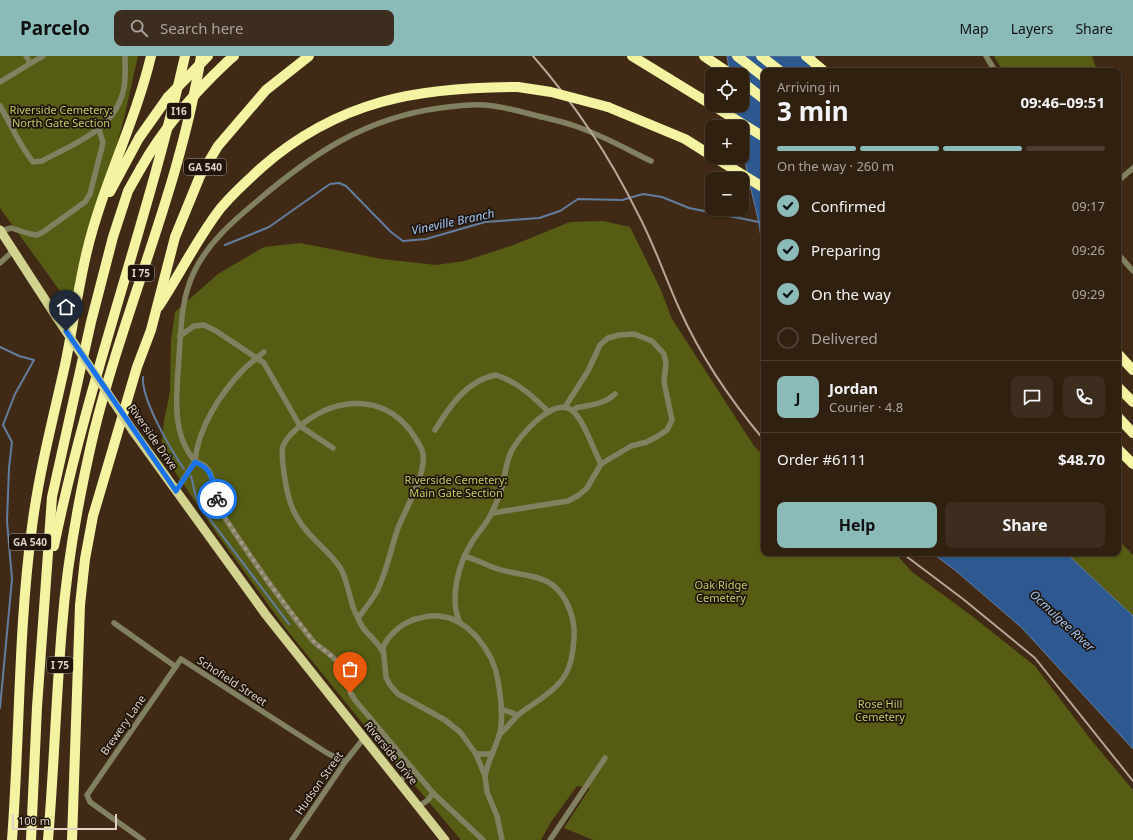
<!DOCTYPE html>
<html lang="en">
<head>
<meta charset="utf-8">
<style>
	:root { --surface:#302010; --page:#3c2d1e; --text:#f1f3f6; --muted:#a8a39f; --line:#4b3e30; --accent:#8bbbb9 }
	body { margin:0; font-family:"Noto Sans",sans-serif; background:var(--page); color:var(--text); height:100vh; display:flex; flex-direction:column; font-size:15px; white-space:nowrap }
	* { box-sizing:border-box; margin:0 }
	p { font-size:13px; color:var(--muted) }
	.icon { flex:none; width:22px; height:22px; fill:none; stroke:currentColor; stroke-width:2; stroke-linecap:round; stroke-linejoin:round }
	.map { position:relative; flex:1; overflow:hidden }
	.details { position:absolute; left:761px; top:12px; width:360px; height:488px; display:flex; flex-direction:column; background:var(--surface); border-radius:8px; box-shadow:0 1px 3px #0004,0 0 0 1px var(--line) }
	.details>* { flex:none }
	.buttons { position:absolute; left:705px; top:12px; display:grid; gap:8px }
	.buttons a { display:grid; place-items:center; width:44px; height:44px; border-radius:8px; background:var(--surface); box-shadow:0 1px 3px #0004,0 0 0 1px var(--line); font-size:20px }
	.scale { position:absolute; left:12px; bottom:10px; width:105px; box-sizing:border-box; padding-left:4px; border:2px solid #dfd1c5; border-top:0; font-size:11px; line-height:14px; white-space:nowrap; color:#dfd1c5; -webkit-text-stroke:3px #1f150c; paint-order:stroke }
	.pin { position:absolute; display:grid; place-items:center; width:34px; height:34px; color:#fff; margin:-41px -17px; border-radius:50% 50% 50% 0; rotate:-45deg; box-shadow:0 0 4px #0007 }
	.pin .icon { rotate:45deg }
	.courier { position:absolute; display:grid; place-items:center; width:40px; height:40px; margin:-20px; border:3px solid #1a73e8; border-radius:50%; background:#fff; color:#222; box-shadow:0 1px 5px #0007 }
	.overview em { font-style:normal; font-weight:700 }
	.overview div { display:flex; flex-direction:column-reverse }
	.overview { display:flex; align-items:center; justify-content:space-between; height:68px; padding:0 16px }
	h1 { font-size:26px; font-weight:700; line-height:30px }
	.bar { display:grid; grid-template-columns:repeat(4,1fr); gap:6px 4px; align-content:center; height:48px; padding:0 16px }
	.bar i { height:5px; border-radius:3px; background:var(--line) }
	.bar .active { background:var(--accent) }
	.bar p { grid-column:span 4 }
	.line { display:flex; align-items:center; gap:10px; padding:0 16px; border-top:1px solid var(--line) }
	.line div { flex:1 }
	.round { display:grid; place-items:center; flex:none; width:42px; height:42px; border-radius:8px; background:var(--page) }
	ol { padding:0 16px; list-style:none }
	li { display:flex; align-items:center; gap:12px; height:44px }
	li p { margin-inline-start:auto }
	li .icon { padding:4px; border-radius:50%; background:var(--accent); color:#111; stroke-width:4 }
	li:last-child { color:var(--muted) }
	li i { width:22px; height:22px; border:2px solid var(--line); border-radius:50% }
	.action { display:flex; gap:8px; margin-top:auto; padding:8px 16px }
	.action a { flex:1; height:46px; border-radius:8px; background:var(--accent); color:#111; font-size:16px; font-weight:700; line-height:46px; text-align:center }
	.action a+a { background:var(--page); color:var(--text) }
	header { display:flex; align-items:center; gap:24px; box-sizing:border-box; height:56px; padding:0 20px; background:var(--accent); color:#111 }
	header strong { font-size:19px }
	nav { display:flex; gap:22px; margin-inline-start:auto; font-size:14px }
	.search { width:280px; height:36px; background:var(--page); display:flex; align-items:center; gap:10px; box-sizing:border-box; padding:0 14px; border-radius:8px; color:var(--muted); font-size:15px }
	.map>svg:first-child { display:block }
	.green { fill:#565c14 }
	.water { fill:#2e5990; stroke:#637da0 }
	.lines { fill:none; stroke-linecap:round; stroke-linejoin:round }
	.stream { stroke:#637da0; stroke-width:2 }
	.street { stroke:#818161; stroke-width:5.5 }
	.primary { stroke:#d3d390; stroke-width:9 }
	.highway { stroke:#f3f3a2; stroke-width:10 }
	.rail { stroke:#b7a799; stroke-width:2 }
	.primary-bridge { stroke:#d3d390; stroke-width:9 }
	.highway-bridge { stroke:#f3f3a2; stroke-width:10 }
	.done { stroke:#a79787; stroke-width:4; stroke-dasharray:0 7.2 }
	.route { stroke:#1a73e8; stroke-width:5 }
	.labels { text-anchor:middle; stroke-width:3.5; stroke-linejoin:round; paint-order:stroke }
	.shield { fill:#1f150c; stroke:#a5998e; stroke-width:1 }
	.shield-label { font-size:10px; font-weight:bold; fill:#dfd1c5 }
	.park-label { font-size:11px; fill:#c1ca60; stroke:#1f150c }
	.street-label { font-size:11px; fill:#dfd1c5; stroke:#1f150c }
	.water-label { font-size:12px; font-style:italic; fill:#a0c4f4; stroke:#1f150c }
</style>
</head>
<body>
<header>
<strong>Parcelo</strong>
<div class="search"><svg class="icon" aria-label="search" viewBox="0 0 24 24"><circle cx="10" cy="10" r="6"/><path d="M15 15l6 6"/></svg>Search here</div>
<nav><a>Map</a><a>Layers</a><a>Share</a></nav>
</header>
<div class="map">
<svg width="1133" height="784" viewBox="0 0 1133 784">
	<rect width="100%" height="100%" fill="#402a15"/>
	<g class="green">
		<polygon points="0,0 138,0 124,62 73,253 0,152"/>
		<polygon points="994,0 1092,0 1097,15 1003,15"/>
		<polygon points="603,165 630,171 660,232 672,263 754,390 764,400 764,497 895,497 912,516 972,560 1035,610 1092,685 1133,734 1133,784 593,784 564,772 590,732 577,730 551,766 541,784 461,784 373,680 286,573 217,478 161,395 164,365 170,336 171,284 175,256 218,218 264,191 300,187 382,203 436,209 464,205 511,190 570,166"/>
		<polygon points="1118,484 1133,499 1133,560 1066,497 1118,497"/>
	</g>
	<g class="water">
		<path d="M 727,0 L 815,0 L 818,15 L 764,15 L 764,203 C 761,190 761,176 758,163 C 751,132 742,103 742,71 L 739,71 L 735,49 L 742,49 L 742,19 L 730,19 Z"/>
		<polygon points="932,497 1066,497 1133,560 1133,693 1022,572 956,515"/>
	</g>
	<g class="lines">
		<g class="stream">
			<polyline points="225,189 269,171 330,128 339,127 346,130 391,176 403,185 426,183 485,166 539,162 560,155 578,143 622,144 643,138 662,141 689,152 764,167"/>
			<polyline points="0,291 19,300 34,304 15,338 3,369 12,386 9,412 7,465 12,523 0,652"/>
			<path d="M 143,321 C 141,343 171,394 184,413"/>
			<polyline points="191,420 196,441 203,454 289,568"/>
		</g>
		<g class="street">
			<polyline points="26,0 30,7"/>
			<polyline points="986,0 995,15"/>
			<polyline points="0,26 43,0"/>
			<path d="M 0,50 C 12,70 18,87 33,106 L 42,105 C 75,87 117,73 124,31 C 126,21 125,10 125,0"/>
			<polyline points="1118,125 1133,112"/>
			<polyline points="1,175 11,172 30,178 37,179 43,176 85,146 90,138 102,91 103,86 99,74"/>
			<polyline points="1118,198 1133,215"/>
			<polyline points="0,207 13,195"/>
			<polyline points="180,280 194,270 204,269 216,275 264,307 300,370 333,392"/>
			<path d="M 264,296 C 257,302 249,308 243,314 C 220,338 198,372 195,405 C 199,407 203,408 206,411 C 214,418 217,446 223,459 C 251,502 280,544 312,584 C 319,592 330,596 337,606 C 345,618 346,632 355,644 L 433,737 L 483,784"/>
			<path d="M 573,354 L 576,352 C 590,349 605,348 615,338"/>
			<path d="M 435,374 C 449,351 467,324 496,319 C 518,326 532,340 549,356"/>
			<path d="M 176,435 L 195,405 C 170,377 177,335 179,301 C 181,272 181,243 194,216 C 208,187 232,166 256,146 C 312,98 365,62 440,52 C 455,50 469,48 484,49 C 499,50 515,54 530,58 C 545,62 561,65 575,70 C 602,79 626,93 651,105"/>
			<polyline points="492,457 568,445 579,439 587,432 601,408 631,390 647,386 658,380 667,374 672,364 664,326 666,307 664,298 652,285 634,278 619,279 608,282 600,289 588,315 565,351"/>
			<path d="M 464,500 C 475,503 484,508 495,512 C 525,523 550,514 567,547 C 572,558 575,571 574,582 C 573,597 571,613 561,625 C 549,640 533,647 518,659 C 512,665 506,673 499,679"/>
			<path d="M 358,562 C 365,553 372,544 377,535 C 387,515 391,492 398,472 C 406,452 426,419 423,398 C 422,390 414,381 410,374 C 382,339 339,341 305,366 C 297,372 287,380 283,390 C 281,398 283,409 284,417 C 288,448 295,465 317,486 C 325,494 335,503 341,513 C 348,526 349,542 355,556 C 358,562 360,568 364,573 C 370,581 378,586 382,595"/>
			<polyline points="114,567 176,611"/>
			<path d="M 460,567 C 449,544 458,508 472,486 C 478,476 487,468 492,456 C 496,448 500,439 502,431 C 505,419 506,407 511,396 C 519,380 551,343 570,353 C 582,359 594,395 601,408"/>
			<polyline points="501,653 518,659"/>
			<polyline points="476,698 491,698"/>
			<path d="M 485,720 C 488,705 494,695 499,680 C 504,664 501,642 498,625 C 494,597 469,562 438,560 C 432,559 426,561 420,562 C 404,565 390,577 383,591 L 386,621 L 390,629 L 398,638 L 445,664 L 460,676 L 476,698 L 485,720 L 487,736 L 497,760 L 502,784"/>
			<polyline points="399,726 412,714"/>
			<polyline points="418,751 428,744 433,737"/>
			<polyline points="143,784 90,746 87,739 181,603 327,697 345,706"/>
			<polyline points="292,784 345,706 364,682"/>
			<polyline points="550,784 605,702"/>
		</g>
		<g class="primary">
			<polyline points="0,174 57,262"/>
			<polyline points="133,375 266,559 445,784"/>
		</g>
		<g class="highway">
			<polyline points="632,0 712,49"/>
			<polyline points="704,0 732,19"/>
			<polyline points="737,0 764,21"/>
			<polyline points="761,0 780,15"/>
			<polyline points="806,0 824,15"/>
			<polyline points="227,6 234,0"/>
			<polyline points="742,26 764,43"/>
			<polyline points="712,49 764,81"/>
			<polyline points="608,51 685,83 712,100"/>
			<polyline points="714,101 764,132"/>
			<polyline points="110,136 139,82 168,41"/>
			<path d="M 159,250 C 180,218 197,183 220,153 C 232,138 247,125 261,112 C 338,44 419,31 518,31"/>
			<polyline points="1118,298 1133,314"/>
			<polyline points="1118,331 1133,346"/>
			<polyline points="1118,361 1133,377"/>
			<polyline points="1118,393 1133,408"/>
			<path d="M 54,490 C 88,324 148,165 185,0"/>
			<path d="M 12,784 C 20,680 18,575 32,471 C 39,416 53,363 65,309 C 73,271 78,232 87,195 C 103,128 135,67 151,0"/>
			<polyline points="31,784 37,651 52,441 91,266 113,181 128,135 141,112"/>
			<path d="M 48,784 C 54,713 56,642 62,571 C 67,505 79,440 94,376 C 125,250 181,129 201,0"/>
			<polyline points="72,784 80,549 85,503 93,460 137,311 151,274 175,181 200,120 218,90 266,34 309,0"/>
		</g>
		<g class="rail">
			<path d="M 533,0 C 575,48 610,101 638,158 C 654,188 665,221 679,252 C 700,299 731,345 764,384"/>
			<polyline points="902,497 963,543 1035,602 1133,725"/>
		</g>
		<polyline class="primary-bridge" points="57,262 133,375"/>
		<g class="highway-bridge">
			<polyline points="518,31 551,36 608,51"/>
			<polyline points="168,41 208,0"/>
			<path d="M 141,112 C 164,71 193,38 227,6"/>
		</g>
	</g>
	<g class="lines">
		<polyline class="done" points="217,443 223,459 266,523 314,586 337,605 350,637"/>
		<path class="route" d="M 66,275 L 176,435 L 195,406 C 215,414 211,425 217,443"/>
	</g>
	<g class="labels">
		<g class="shield">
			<rect x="167" y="47" width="24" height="16" rx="3"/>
			<rect x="184" y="103" width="42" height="16" rx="3"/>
			<rect x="128" y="209" width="26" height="16" rx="3"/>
			<rect x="9" y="478" width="42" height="16" rx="3"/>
			<rect x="47" y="601" width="26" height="16" rx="3"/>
		</g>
		<g class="shield-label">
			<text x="179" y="59">I16</text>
			<text x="205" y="115">GA 540</text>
			<text x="141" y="221">I 75</text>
			<text x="30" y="490">GA 540</text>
			<text x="60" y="613">I 75</text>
		</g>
		<g class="park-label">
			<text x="61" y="58">Riverside Cemetery:<tspan x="61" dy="13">North Gate Section</tspan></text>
			<text x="456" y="428">Riverside Cemetery:<tspan x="456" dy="13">Main Gate Section</tspan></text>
			<text x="721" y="533">Oak Ridge<tspan x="721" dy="13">Cemetery</tspan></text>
			<text x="880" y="652">Rose Hill<tspan x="880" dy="13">Cemetery</tspan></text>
		</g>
		<g class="street-label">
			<text transform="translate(153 381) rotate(55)" y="4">Riverside Drive</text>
			<text transform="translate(232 625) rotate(33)" y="4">Schofield Street</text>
			<text transform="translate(123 669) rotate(-55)" y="4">Brewery Lane</text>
			<text transform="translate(391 697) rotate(51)" y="4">Riverside Drive</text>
			<text transform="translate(319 727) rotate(-55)" y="4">Hudson Street</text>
		</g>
		<g class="water-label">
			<text transform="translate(453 166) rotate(-12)" y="4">Vineville Branch</text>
			<text transform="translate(1062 565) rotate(43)" y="4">Ocmulgee River</text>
		</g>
	</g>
</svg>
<div class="buttons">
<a><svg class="icon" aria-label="locate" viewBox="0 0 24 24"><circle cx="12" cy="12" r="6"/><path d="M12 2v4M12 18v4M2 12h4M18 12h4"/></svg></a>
<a>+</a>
<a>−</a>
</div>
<div class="scale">100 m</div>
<div class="pin" style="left:350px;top:637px;background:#ea580c"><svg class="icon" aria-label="bag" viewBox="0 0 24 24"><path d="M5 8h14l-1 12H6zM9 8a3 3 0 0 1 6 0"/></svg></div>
<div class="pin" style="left:66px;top:275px;background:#1f2937"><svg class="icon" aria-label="home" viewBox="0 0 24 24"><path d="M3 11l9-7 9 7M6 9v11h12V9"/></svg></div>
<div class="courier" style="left:217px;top:443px"><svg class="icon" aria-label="bike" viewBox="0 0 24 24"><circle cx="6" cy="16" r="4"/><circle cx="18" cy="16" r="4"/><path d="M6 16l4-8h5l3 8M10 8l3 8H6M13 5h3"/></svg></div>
<section class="details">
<div class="overview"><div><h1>3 min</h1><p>Arriving in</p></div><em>09:46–09:51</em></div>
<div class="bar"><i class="active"></i><i class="active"></i><i class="active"></i><i></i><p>On the way · 260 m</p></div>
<ol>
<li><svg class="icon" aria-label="check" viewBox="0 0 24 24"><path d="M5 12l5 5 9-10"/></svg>Confirmed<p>09:17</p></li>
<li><svg class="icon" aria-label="check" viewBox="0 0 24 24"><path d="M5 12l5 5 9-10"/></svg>Preparing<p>09:26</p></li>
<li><svg class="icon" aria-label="check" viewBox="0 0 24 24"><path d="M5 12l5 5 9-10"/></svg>On the way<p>09:29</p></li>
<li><i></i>Delivered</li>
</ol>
<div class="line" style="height:72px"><b class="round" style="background:var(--accent);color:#111">J</b><div><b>Jordan</b><p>Courier · 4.8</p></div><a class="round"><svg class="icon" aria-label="chat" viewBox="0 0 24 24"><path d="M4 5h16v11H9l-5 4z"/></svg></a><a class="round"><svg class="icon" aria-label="phone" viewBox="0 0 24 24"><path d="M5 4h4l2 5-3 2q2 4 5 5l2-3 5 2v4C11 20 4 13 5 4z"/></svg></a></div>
<div class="line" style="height:52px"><div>Order #6111</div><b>$48.70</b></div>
<div class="action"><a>Help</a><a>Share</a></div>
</section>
</div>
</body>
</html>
